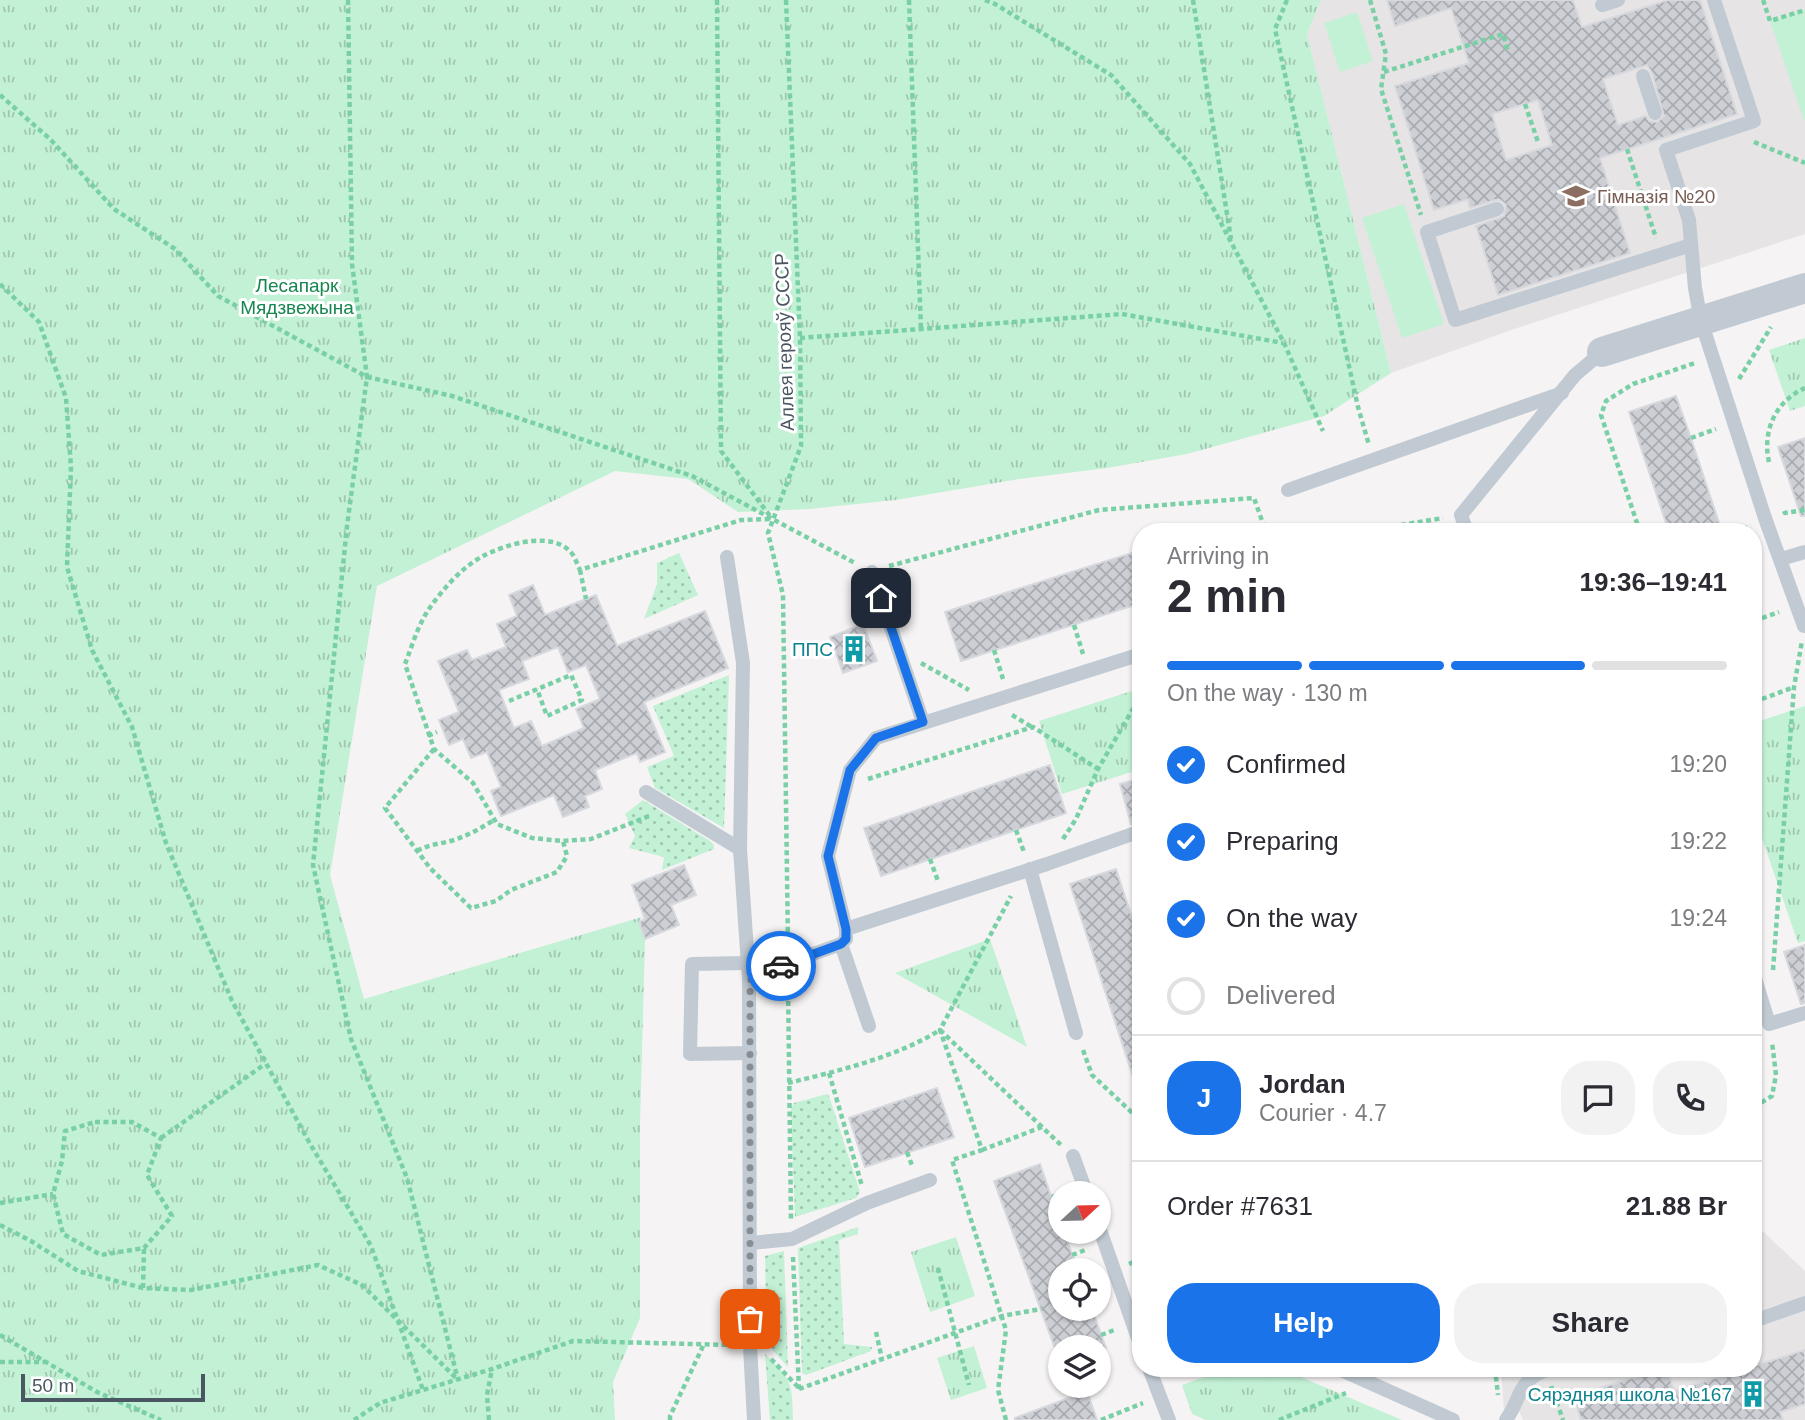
<!DOCTYPE html>
<html lang="en">
<head>
<meta charset="utf-8">
<style>
	:root { --surface:#fff; --page:#f2f2f3; --text:#2b2b33; --muted:#7c7c81; --line:#e1e1e2; --accent:#1a73e8 }
	body { margin:0; font-family:Helvetica,sans-serif; background:var(--page); color:var(--text); height:100vh; display:flex; flex-direction:column; font-size:26px; white-space:nowrap }
	* { box-sizing:border-box; margin:0 }
	p { font-size:23px; color:var(--muted) }
	.icon { flex:none; width:38px; height:38px; fill:none; stroke:currentColor; stroke-width:2; stroke-linecap:round; stroke-linejoin:round }
	.map { position:relative; flex:1; overflow:hidden }
	.drawer { position:absolute; left:1132px; top:523px; width:630px; height:854px; display:flex; flex-direction:column; background:var(--surface); border-radius:28px; box-shadow:0 2px 5px #0004 }
	.drawer>* { flex:none }
	.needle { width:46px; rotate:68deg }
	.tools { position:absolute; left:1048px; top:1181px; display:grid; gap:14px }
	.tools a { display:grid; place-items:center; width:63px; height:63px; border-radius:50%; background:var(--surface); box-shadow:0 2px 5px #0004; font-size:35px }
	.scale { position:absolute; left:21px; bottom:18px; width:184px; box-sizing:border-box; padding-left:7px; border:4px solid #4a5661; border-top:0; font-size:19px; line-height:24px; white-space:nowrap; color:#4a5661; -webkit-text-stroke:5px #fff; paint-order:stroke }
	.pin { position:absolute; display:grid; place-items:center; width:60px; height:60px; color:#fff; margin:-30px; border-radius:14px; box-shadow:0 4px 10px #0006 }
	.courier { position:absolute; display:grid; place-items:center; width:70px; height:70px; margin:-35px; border:5px solid #1a73e8; border-radius:50%; background:#fff; color:#222; box-shadow:0 2px 9px #0007 }
	.head em { font-style:normal; font-weight:700 }
	.head div { display:flex; flex-direction:column-reverse }
	.head { display:flex; align-items:center; justify-content:space-between; height:119px; padding:0 35px }
	h1 { font-size:46px; font-weight:700; line-height:52px }
	.bar { display:grid; grid-template-columns:repeat(4,1fr); gap:10px 7px; align-content:center; height:84px; padding:0 35px }
	.bar i { height:9px; border-radius:5px; background:var(--line) }
	.bar .current { background:var(--accent) }
	.bar p { grid-column:span 4 }
	.line { display:flex; align-items:center; gap:18px; padding:0 35px; border-top:2px solid var(--line) }
	.line div { flex:1 }
	.round { display:grid; place-items:center; flex:none; width:74px; height:74px; border-radius:28px; background:var(--page) }
	ol { padding:0 35px; list-style:none }
	li { display:flex; align-items:center; gap:21px; height:77px }
	li p { margin-inline-start:auto }
	li .icon { padding:7px; border-radius:50%; background:var(--accent); color:#fff; stroke-width:4 }
	li:last-child { color:var(--muted) }
	li i { width:38px; height:38px; border:4px solid var(--line); border-radius:50% }
	.primary-button { display:flex; gap:14px; margin-top:auto; padding:14px 35px }
	.primary-button a { flex:1; height:80px; border-radius:28px; background:var(--accent); color:#fff; font-size:28px; font-weight:700; line-height:80px; text-align:center }
	.primary-button a+a { background:var(--page); color:var(--text) }
	.map>svg:first-child { display:block }
	.education { fill:#e6e4e5 }
	.grass { fill:url(#grass-dots) }
	.park { fill:url(#park-tufts) }
	.pitch { fill:#c3f1d5 }
	.building { fill:url(#building-cross-hatch); stroke:#d7d9de; stroke-width:2; fill-rule:evenodd }
	.lines { fill:none; stroke-linecap:round; stroke-linejoin:round }
	.path { stroke:#7ad0a6; stroke-width:4.5; stroke-dasharray:5 3.5; stroke-linecap:butt }
	.service { stroke:#c1cad2; stroke-width:14 }
	.minor { stroke:#c1cad2; stroke-width:30 }
	.done { stroke:#868d94; stroke-width:7; stroke-dasharray:0 12.6 }
	.route { stroke:#1a73e8; stroke-width:9 }
	.labels { text-anchor:middle; stroke-width:6; stroke-linejoin:round; paint-order:stroke }
	.education-label { font-size:19px; fill:#785e54; stroke:#fff; text-anchor:start }
	.park-label { font-size:19px; fill:#17864f; stroke:#fff }
	.street-label { font-size:19px; fill:#4a5661; stroke:#fff }
	.culture-label { font-size:19px; fill:#0d838f; stroke:#fff; text-anchor:end }
</style>
</head>
<body>
<div class="map">
<svg width="1805" height="1420" viewBox="0 0 1805 1420">
	<defs>
		<pattern id="grass-dots" width="8" height="8" patternUnits="userSpaceOnUse" patternTransform="scale(1.75)"><rect width="8" height="8" fill="#c3f1d5"/><path d="M2 2h.1M6 6h.1" fill="none" stroke="#a0c6b0" stroke-width="1.8" stroke-linecap="round"/></pattern>
		<pattern id="park-tufts" width="24" height="20" patternUnits="userSpaceOnUse" patternTransform="scale(1.75)"><rect width="24" height="20" fill="#c3f1d5"/><path d="M3 7l-1-3M5 7V3M7 7l1-3M15 17l-1-3M17 17v-4M19 17l1-3" fill="none" stroke="#a0c6b0"/></pattern>
		<pattern id="building-cross-hatch" width="8" height="8" patternUnits="userSpaceOnUse" patternTransform="scale(1.75)"><rect width="8" height="8" fill="#cdcfd5"/><path d="M0 0l8 8M0 8l8-8" fill="none" stroke="#a8abb0"/></pattern>
	</defs>
	<rect width="100%" height="100%" fill="#f5f3f3"/>
	<g class="education">
		<polygon points="1321,0 1805,0 1805,234 1520,327 1391,373 1307,34"/>
		<polygon points="1754,1223 1805,1271 1805,1420 1523,1420 1519,1411 1504,1410 1501,1369 1754,1368"/>
	</g>
	<g class="grass">
		<polygon points="679,553 698,595 644,619 657,584 657,563"/>
		<polygon points="729,675 724,828 655,788 647,767 674,756 653,706"/>
		<polygon points="643,800 710,841 714,845 714,849 662,870 664,857 629,848 635,836 625,814"/>
		<polygon points="827,1094 829,1096 860,1192 856,1198 795,1217 791,1109 794,1103"/>
		<polygon points="858,1227 858,1234 839,1240 844,1344 872,1347 871,1351 806,1375 802,1373 798,1248"/>
		<polygon points="784,1251 788,1367 767,1344 765,1256"/>
		<path d="M 765,1354 C 792,1380 792,1382 793,1420 L 770,1420 Z"/>
	</g>
	<g class="park">
		<polygon points="0,0 1321,0 1307,34 1391,373 1324,416 1187,454 1107,468 1019,479 895,500 809,509 738,512 688,479 615,471 377,586 330,875 364,999 642,917 639,922 645,939 640,1125 640,1318 613,1382 615,1420 0,1420"/>
		<polygon points="1805,338 1805,406 1790,411 1769,350"/>
		<polygon points="1141,688 1141,769 1062,794 1039,721"/>
		<polygon points="1805,706 1805,941 1798,943 1754,815 1754,723"/>
		<polygon points="990,939 1027,1047 895,973"/>
		<polygon points="956,1237 975,1296 930,1312 911,1252"/>
		<polygon points="974,1346 987,1388 951,1400 937,1358"/>
		<polygon points="1227,1369 1282,1369 1402,1420 1206,1420 1192,1414 1182,1385"/>
	</g>
	<g class="pitch">
		<polygon points="1805,9 1805,120 1804,120 1770,21"/>
		<polygon points="1357,12 1373,61 1340,72 1324,23"/>
		<polygon points="1404,204 1444,324 1402,338 1362,218"/>
	</g>
	<g class="building">
		<path d="M 1387,0 L 1573,0 L 1582,27 L 1668,0 L 1700,0 L 1737,114 L 1600,158 L 1630,253 L 1498,295 L 1476,226 L 1504,216 L 1506,205 L 1500,200 L 1495,200 L 1470,208 L 1468,199 L 1434,210 L 1395,86 L 1469,63 L 1451,8 L 1395,26 ZM 1647,65 L 1652,73 L 1664,116 L 1657,122 L 1649,121 L 1646,116 L 1618,125 L 1603,79 ZM 1538,100 L 1552,145 L 1506,160 L 1492,114 Z"/>
		<polygon points="1676,396 1691,438 1722,532 1669,532 1629,412"/>
		<polygon points="1805,438 1805,516 1801,516 1778,447"/>
		<polygon points="1141,550 1141,603 961,661 945,612"/>
		<path d="M 533,585 L 545,615 L 596,595 L 617,646 L 705,611 L 728,668 L 644,702 L 665,752 L 640,762 L 637,753 L 595,770 L 602,789 L 585,796 L 589,807 L 563,817 L 554,795 L 501,816 L 491,791 L 501,787 L 487,752 L 471,758 L 463,739 L 449,745 L 439,720 L 459,712 L 438,661 L 467,650 L 472,660 L 506,647 L 497,624 L 517,616 L 509,595 ZM 558,647 L 568,672 L 586,665 L 600,699 L 576,709 L 584,728 L 542,746 L 531,721 L 514,728 L 499,690 L 529,679 L 522,661 Z"/>
		<polygon points="863,624 877,661 843,673 830,637"/>
		<polygon points="1050,765 1066,813 881,876 864,828"/>
		<polygon points="1141,778 1141,822 1131,824 1120,784"/>
		<polygon points="684,865 696,895 671,905 679,925 645,939 639,922 645,919 632,885"/>
		<polygon points="1116,869 1141,945 1141,1089 1137,1089 1070,884"/>
		<polygon points="1805,945 1805,1003 1801,1004 1784,952"/>
		<polygon points="937,1088 954,1137 865,1167 849,1118"/>
		<polygon points="1040,1164 1060,1222 1060,1232 1064,1232 1078,1270 1060,1270 1060,1309 1092,1309 1106,1348 1060,1348 1060,1357 1058,1357 994,1181"/>
		<polygon points="1805,1350 1805,1404 1780,1412 1783,1420 1581,1420 1574,1396 1664,1368 1667,1368 1674,1391 1746,1368 1754,1368 1754,1366"/>
		<polygon points="1087,1391 1097,1420 1015,1420 1015,1418"/>
	</g>
	<g class="lines">
		<g class="path">
			<polyline points="348,0 352,264 367,377 347,526 313,865 351,1039 407,1178 458,1380"/>
			<polyline points="717,0 721,451 770,516"/>
			<polyline points="786,0 800,338 801,446 768,533 783,595 788,943"/>
			<polyline points="909,0 921,330"/>
			<polyline points="985,0 995,4 1111,75 1190,164 1284,343 1323,431"/>
			<polyline points="1193,0 1231,239"/>
			<polyline points="1287,0 1275,29 1358,407 1369,445"/>
			<polyline points="1370,0 1386,54 1381,89 1421,215"/>
			<polyline points="1763,0 1770,21 1805,10"/>
			<polyline points="1384,72 1503,34 1508,51"/>
			<polyline points="0,95 50,139 114,209 175,249 218,296 367,377 452,396 692,476 855,563"/>
			<polyline points="1525,104 1538,142"/>
			<polyline points="1754,142 1805,163"/>
			<polyline points="1627,149 1656,238"/>
			<polyline points="0,284 39,322 66,398 71,467 67,567 92,650 132,727 166,843 232,1001 309,1142 371,1246 423,1390"/>
			<polyline points="800,338 1122,314 1283,343"/>
			<polyline points="1739,379 1771,327"/>
			<polyline points="1691,438 1716,429"/>
			<path d="M 1769,462 C 1762,432 1775,401 1805,388"/>
			<polyline points="1784,511 1785,513 1805,510"/>
			<polyline points="1359,532 1443,518"/>
			<polyline points="1640,532 1601,415 1606,401 1633,384 1695,363"/>
			<polyline points="1735,532 1751,526"/>
			<polyline points="889,566 1099,510 1254,498 1266,532"/>
			<polyline points="580,570 586,599"/>
			<polyline points="1754,621 1779,612"/>
			<polyline points="1074,625 1083,654"/>
			<polyline points="994,650 1003,679"/>
			<polyline points="921,663 969,690"/>
			<polyline points="509,701 571,675 582,700 547,716 537,689"/>
			<polyline points="1754,702 1794,687"/>
			<polyline points="1012,715 1032,727"/>
			<polyline points="428,736 437,732"/>
			<polyline points="434,749 385,808 430,868 471,908 496,901 511,890 557,872 567,856 563,841"/>
			<polyline points="868,779 1033,727 1098,769"/>
			<path d="M 649,816 L 591,839 L 563,841 L 532,838 L 497,824 L 473,783 L 434,749 L 405,664 C 412,646 418,625 429,609 C 442,590 462,567 483,556 C 506,544 555,529 573,555 C 576,560 578,566 580,570 L 741,520 L 772,519"/>
			<polyline points="1016,830 1024,852"/>
			<polyline points="1063,839 1076,819 1098,769 1141,695"/>
			<path d="M 417,851 C 429,844 441,844 454,840 C 469,835 481,828 494,820"/>
			<polyline points="930,859 938,881"/>
			<polyline points="1132,919 1141,916"/>
			<polyline points="1773,970 1794,687 1802,641"/>
			<polyline points="788,984 791,1220"/>
			<polyline points="1083,1050 1092,1075 1141,1121"/>
			<polyline points="829,1073 862,1186"/>
			<path d="M 788,1083 C 838,1071 897,1057 940,1030 L 1042,1127"/>
			<polyline points="1754,1107 1772,1096 1776,1075 1772,1042"/>
			<polygon points="95,1122 132,1122 161,1138 147,1175 172,1216 144,1248 101,1255 63,1234 53,1194 62,1161 65,1131"/>
			<polyline points="161,1138 265,1064"/>
			<polyline points="982,1150 1042,1127 1061,1145"/>
			<polyline points="907,1152 913,1168"/>
			<polyline points="1052,1197 1067,1191"/>
			<polyline points="0,1203 53,1194"/>
			<polyline points="0,1225 31,1241 78,1271 143,1288 191,1290 318,1265 362,1285 457,1379"/>
			<polyline points="1072,1255 1088,1249"/>
			<polyline points="793,1257 799,1389"/>
			<polyline points="1129,1264 1141,1259"/>
			<polyline points="938,1268 969,1385"/>
			<polyline points="143,1288 144,1248"/>
			<polyline points="876,1332 882,1359"/>
			<polyline points="0,1335 97,1392 161,1420"/>
			<polyline points="1101,1335 1117,1329"/>
			<polyline points="771,1359 799,1388"/>
			<polyline points="0,1362 45,1362"/>
			<polyline points="1495,1368 1498,1395"/>
			<polyline points="1551,1386 1563,1420"/>
			<polyline points="799,1389 1002,1316 1041,1309"/>
			<polyline points="354,1420 380,1403 492,1369 573,1341 732,1345"/>
			<polyline points="489,1420 487,1395 492,1369"/>
			<polyline points="670,1420 670,1416 704,1344"/>
			<polyline points="1006,1420 998,1390 1006,1330 952,1160 982,1150 940,1030 1011,896"/>
			<polyline points="1101,1420 1143,1403"/>
			<polyline points="1279,1420 1346,1393"/>
		</g>
		<g class="service">
			<polyline points="1714,0 1754,121 1666,150 1689,220 1695,288 1701,321 1766,521 1804,626"/>
			<polyline points="1602,5 1618,0"/>
			<polyline points="1643,76 1655,113"/>
			<polyline points="1497,209 1427,232 1455,320 1691,245"/>
			<polyline points="1288,490 1562,393"/>
			<polyline points="1467,532 1461,515 1575,375 1602,352"/>
			<polyline points="727,557 743,663 740,849 749,980 750,1346 754,1420"/>
			<polyline points="1781,559 1805,552"/>
			<polyline points="872,572 923,722"/>
			<polyline points="646,792 740,849"/>
			<polyline points="1030,869 1076,1033"/>
			<polyline points="846,929 828,856 850,770 876,738 1141,654"/>
			<polyline points="841,944 869,1026"/>
			<polyline points="748,963 692,964 690,1054 750,1053"/>
			<polyline points="1754,975 1769,1024 1805,1013"/>
			<polyline points="749,980 788,963 841,944 846,939 846,929 1047,864 1141,831"/>
			<polyline points="1073,1156 1087,1194"/>
			<polyline points="1099,1227 1141,1347"/>
			<polyline points="750,1243 792,1239 867,1203 930,1180"/>
			<polyline points="1754,1321 1805,1303"/>
			<polyline points="1149,1368 1169,1420"/>
			<polyline points="1337,1368 1453,1420"/>
			<path d="M 1506,1420 C 1524,1394 1515,1381 1551,1368"/>
		</g>
		<polyline class="minor" points="1602,352 1805,288"/>
	</g>
	<g class="lines">
		<polyline class="done" points="750,1319 750,980 781,966"/>
		<polyline class="route" points="781,966 841,944 846,939 846,929 828,856 850,770 876,738 923,722 881,598"/>
	</g>
	<defs>
		<symbol id="school-bare" viewBox="-9 -9 18 18"><path d="M0-5L7-2L0 1L-7-2ZM-4 1L0 2.5L4 1V4Q0 6-4 4Z" fill="#8d6e63" stroke="#fff" stroke-width="2.5" paint-order="stroke"/></symbol>
		<symbol id="building-bare" viewBox="-9 -9 18 18"><path d="M-4-6H4V6H1V3H-1V6H-4ZM-2.5-4.3h1.7v1.8h-1.7ZM.8-4.3h1.7v1.8H.8ZM-2.5-1h1.7V.8h-1.7ZM.8-1h1.7V.8H.8Z" fill="#0f9aa8" stroke="#fff" stroke-width="2.5" paint-order="stroke"/></symbol>
	</defs>
	<g fill-rule="evenodd">
		<use href="#school-bare" x="1557" y="177" width="38" height="38"/>
		<use href="#building-bare" x="835" y="630" width="38" height="38"/>
		<use href="#building-bare" x="1734" y="1375" width="38" height="38"/>
	</g>
	<g class="labels">
		<g class="education-label">
			<text x="1597" y="203">Гімназія №20</text>
		</g>
		<g class="park-label">
			<text x="297" y="292">Лесапарк<tspan x="297" dy="22">Мядзвежына</tspan></text>
		</g>
		<g class="street-label">
			<text transform="translate(784 342) rotate(-92)" y="7">Аллея герояў СССР</text>
		</g>
		<g class="culture-label">
			<text x="833" y="656">ППС</text>
			<text x="1732" y="1401">Сярэдняя школа №167</text>
		</g>
	</g>
</svg>
<div class="tools">
<a><svg class="needle" viewBox="-14 -14 28 28"><path d="M0-13l5 13h-10z" fill="#e53935"/><path d="M0 13l5-13h-10z" fill="#7c7c81"/></svg></a>
<a><svg class="icon" aria-label="locate" viewBox="0 0 24 24"><circle cx="12" cy="12" r="6"/><path d="M12 2v4M12 18v4M2 12h4M18 12h4"/></svg></a>
<a><svg class="icon" aria-label="layers" viewBox="0 0 24 24"><path d="M12 4l9 5-9 5-9-5zM3 14l9 5 9-5"/></svg></a>
</div>
<div class="scale">50 m</div>
<div class="pin" style="left:750px;top:1319px;background:#ea580c"><svg class="icon" aria-label="bag" viewBox="0 0 24 24"><path d="M5 8h14l-1 12H6zM9 8a3 3 0 0 1 6 0"/></svg></div>
<div class="pin" style="left:881px;top:598px;background:#1f2937"><svg class="icon" aria-label="home" viewBox="0 0 24 24"><path d="M3 11l9-7 9 7M6 9v11h12V9"/></svg></div>
<div class="courier" style="left:781px;top:966px"><svg class="icon" aria-label="car" viewBox="0 0 24 24"><path d="M5 17H2v-5l4-1 3-4h7l3 4 3 1v5h-3M9 17h6M6 11h13"/><circle cx="7" cy="17" r="2"/><circle cx="17" cy="17" r="2"/></svg></div>
<section class="drawer">
<div class="head"><div><h1>2 min</h1><p>Arriving in</p></div><em>19:36–19:41</em></div>
<div class="bar"><i class="current"></i><i class="current"></i><i class="current"></i><i></i><p>On the way · 130 m</p></div>
<ol>
<li><svg class="icon" aria-label="check" viewBox="0 0 24 24"><path d="M5 12l5 5 9-10"/></svg>Confirmed<p>19:20</p></li>
<li><svg class="icon" aria-label="check" viewBox="0 0 24 24"><path d="M5 12l5 5 9-10"/></svg>Preparing<p>19:22</p></li>
<li><svg class="icon" aria-label="check" viewBox="0 0 24 24"><path d="M5 12l5 5 9-10"/></svg>On the way<p>19:24</p></li>
<li><i></i>Delivered</li>
</ol>
<div class="line" style="height:126px"><b class="round" style="background:var(--accent);color:#fff">J</b><div><b>Jordan</b><p>Courier · 4.7</p></div><a class="round"><svg class="icon" aria-label="chat" viewBox="0 0 24 24"><path d="M4 5h16v11H9l-5 4z"/></svg></a><a class="round"><svg class="icon" aria-label="phone" viewBox="0 0 24 24"><path d="M5 4h4l2 5-3 2q2 4 5 5l2-3 5 2v4C11 20 4 13 5 4z"/></svg></a></div>
<div class="line" style="height:91px"><div>Order #7631</div><b>21.88 Br</b></div>
<div class="primary-button"><a>Help</a><a>Share</a></div>
</section>
</div>
</body>
</html>
